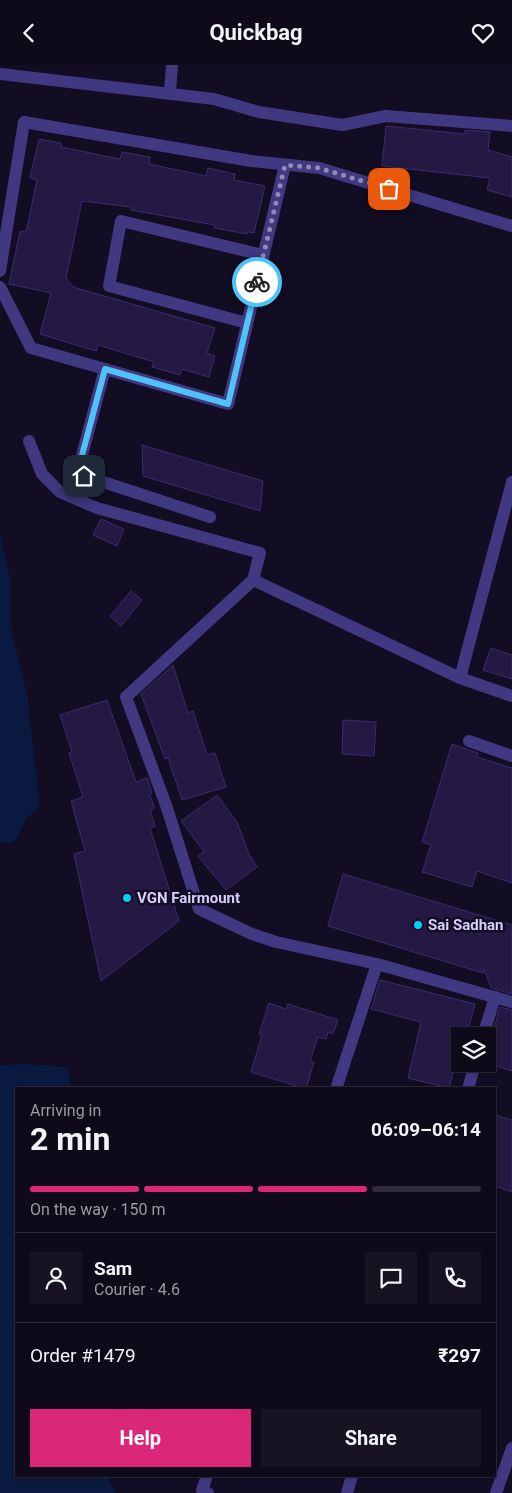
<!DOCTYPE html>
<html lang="en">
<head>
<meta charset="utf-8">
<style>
	:root { --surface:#0e0a1a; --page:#171323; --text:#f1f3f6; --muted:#9b9aa2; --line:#2e2b39; --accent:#db2777 }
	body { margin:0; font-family:Roboto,sans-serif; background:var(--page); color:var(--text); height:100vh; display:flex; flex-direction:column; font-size:19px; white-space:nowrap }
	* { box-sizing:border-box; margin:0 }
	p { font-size:16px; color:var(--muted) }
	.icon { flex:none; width:28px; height:28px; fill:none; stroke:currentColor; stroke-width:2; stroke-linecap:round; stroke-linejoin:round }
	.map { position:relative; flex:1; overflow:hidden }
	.details { position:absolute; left:15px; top:1022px; width:481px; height:390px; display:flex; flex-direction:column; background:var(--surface); border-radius:0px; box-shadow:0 1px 4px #0004,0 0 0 1px var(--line) }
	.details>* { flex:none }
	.tools { position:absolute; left:451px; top:962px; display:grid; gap:10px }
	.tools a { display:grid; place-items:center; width:45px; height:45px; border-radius:0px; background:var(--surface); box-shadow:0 1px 4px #0004,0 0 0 1px var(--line); font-size:25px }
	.pin { position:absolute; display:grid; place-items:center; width:42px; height:42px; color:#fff; margin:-21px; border-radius:10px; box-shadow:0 2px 8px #0006 }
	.courier { position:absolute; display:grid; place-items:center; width:50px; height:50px; margin:-25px; border:4px solid #4fc3f7; border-radius:50%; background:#fff; color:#222; box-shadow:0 1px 6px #0007 }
	.head em { font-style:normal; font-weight:700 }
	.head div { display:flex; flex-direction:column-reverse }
	.head { display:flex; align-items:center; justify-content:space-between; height:85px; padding:0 15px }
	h1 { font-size:32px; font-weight:700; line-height:38px }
	.bar { display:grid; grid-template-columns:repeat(4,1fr); gap:8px 5px; align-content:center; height:60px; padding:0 15px }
	.bar i { height:6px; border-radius:4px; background:var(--line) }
	.bar .on { background:var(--accent) }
	.bar p { grid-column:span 4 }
	.line { display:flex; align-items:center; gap:12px; padding:0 15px; border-top:1px solid var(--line) }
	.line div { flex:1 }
	.round { display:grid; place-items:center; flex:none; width:52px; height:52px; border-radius:0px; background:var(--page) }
	.cta { display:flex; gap:10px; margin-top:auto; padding:10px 15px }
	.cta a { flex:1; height:58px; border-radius:0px; background:var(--accent); color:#fff; font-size:20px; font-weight:700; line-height:58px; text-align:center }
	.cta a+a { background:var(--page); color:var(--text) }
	header { display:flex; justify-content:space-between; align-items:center; height:65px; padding:0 15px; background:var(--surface); font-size:22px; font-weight:700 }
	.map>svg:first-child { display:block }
	.water { fill:#09193f }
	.building { fill:#241943; stroke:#3d2b6f }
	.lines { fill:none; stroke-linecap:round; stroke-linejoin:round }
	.minor { stroke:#403881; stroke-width:12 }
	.done { stroke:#928ab2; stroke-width:5; stroke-dasharray:0 9 }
	.route { stroke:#4fc3f7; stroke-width:6 }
	.poi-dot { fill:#00cff9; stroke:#120d22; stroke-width:2 }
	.labels { text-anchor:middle; stroke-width:5; stroke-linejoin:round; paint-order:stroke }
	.poi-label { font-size:15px; font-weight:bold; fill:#d7ceff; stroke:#120d22; text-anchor:start }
</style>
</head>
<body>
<header><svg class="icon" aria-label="back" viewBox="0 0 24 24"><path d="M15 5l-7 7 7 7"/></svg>Quickbag<svg class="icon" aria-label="heart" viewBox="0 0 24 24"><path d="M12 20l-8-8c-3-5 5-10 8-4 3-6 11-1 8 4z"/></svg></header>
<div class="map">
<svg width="512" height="1428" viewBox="0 0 512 1428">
	<rect width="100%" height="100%" fill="#120d22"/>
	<g class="water">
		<polygon points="0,468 11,518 11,564 27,629 39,735 38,743 27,753 15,776 8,779 0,777"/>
		<polygon points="28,999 64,1002 69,1009 71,1024 16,1024 16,1411 107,1411 116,1428 0,1428 0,1000"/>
	</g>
	<g class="building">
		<polygon points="386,61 465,69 465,65 490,67 488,85 512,92 512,132 487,125 490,113 382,101"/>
		<polygon points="39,74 61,78 61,82 120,94 122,87 150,92 149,99 206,111 208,103 235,109 234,115 265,121 254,168 248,167 247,169 214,163 215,160 131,145 131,142 82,136 66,213 73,222 215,263 207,288 215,291 209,312 182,304 180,310 152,302 154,297 98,280 96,286 40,269 51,228 9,219 20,166 26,167 37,115 30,113"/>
		<polygon points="142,380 263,416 260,446 143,411"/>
		<polygon points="101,454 124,464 117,481 93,470"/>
		<polygon points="131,526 142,535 121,561 110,551"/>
		<polygon points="491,583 512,590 512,614 483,605"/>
		<polygon points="173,600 188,648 193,646 207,690 215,688 226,722 182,735 168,693 165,694 141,629"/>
		<polygon points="107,635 136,717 147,713 152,727 150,729 154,743 150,745 155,761 150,763 179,856 101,916 74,789 85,786 71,736 83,732 69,688 72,687 60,650"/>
		<polygon points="343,655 376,657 374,691 342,689"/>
		<polygon points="452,679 478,688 477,692 512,703 512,818 477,806 472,822 422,807 431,780 422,777"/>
		<polygon points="217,730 237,757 249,789 257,802 226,825 198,791 204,787 181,756"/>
		<polygon points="343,809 512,860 512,929 491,923 484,904 483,908 328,861"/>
		<polygon points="380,915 475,939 467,968 460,971 460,981 449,1023 408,1013 421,957 371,944"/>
		<polygon points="269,938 286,944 288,939 338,955 333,969 328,967 326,974 318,972 310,996 314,997 306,1024 251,1007 262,970 259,969"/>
		<polygon points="500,942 512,945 512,1006 488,998 488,985"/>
		<polygon points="495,1050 512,1055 512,1127 495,1121"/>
	</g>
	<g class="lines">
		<g class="minor">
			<polyline points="0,9 214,34 259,47 342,60 386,51 512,61"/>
			<polyline points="170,27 172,0"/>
			<polyline points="0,206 24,57 251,96 319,103 512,161"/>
			<polyline points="0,222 31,283 228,339 285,100"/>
			<polyline points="247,258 109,221 121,156 263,190"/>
			<polyline points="105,304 81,394 85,411 210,452"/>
			<polyline points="29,376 42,409 60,427 97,443 260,488 253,515"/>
			<polyline points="460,613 512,417"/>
			<polyline points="512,631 460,613 253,515 126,632 166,740 199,844 252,869 276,877 377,899 512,937"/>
			<polyline points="469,676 512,691"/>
			<polyline points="483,971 495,932"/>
			<polyline points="336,1024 377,899"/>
			<polyline points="468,1024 475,999"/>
			<polyline points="207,1411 202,1425 208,1428"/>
			<polyline points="347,1428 352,1411"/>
			<polyline points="496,1428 512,1383"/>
		</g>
	</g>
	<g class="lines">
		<polyline class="done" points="257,217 285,100 319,103 389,124"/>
		<polyline class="route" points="84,411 81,394 105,304 228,339 257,217"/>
	</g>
	<g class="poi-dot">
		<circle cx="127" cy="833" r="5"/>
		<circle cx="418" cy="860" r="5"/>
	</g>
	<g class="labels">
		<g class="poi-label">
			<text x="137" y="838">VGN Fairmount</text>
			<text x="428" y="865">Sai Sadhan</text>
		</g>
	</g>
</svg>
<div class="tools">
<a><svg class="icon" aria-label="layers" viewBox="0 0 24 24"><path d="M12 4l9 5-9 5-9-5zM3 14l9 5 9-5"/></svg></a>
</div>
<div class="pin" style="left:389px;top:124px;background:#ea580c"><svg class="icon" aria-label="bag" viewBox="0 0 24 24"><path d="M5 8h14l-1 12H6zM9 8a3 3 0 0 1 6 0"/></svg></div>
<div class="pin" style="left:84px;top:411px;background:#1f2937"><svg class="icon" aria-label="home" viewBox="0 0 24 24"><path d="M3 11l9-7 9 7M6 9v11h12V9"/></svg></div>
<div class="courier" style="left:257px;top:217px"><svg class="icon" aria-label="bike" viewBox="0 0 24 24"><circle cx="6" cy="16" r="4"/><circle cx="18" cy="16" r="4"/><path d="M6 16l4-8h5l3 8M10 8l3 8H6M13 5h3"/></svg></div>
<section class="details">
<div class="head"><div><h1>2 min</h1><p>Arriving in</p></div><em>06:09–06:14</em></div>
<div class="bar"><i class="on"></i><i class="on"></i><i class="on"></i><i></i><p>On the way · 150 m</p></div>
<div class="line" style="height:90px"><a class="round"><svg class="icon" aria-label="person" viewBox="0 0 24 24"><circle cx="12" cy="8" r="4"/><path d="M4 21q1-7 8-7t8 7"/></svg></a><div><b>Sam</b><p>Courier · 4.6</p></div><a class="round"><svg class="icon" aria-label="chat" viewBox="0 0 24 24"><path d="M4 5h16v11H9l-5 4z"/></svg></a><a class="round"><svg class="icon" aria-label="phone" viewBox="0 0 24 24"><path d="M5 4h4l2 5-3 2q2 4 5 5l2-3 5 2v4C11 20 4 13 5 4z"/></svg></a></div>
<div class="line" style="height:65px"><div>Order #1479</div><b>₹297</b></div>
<div class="cta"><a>Help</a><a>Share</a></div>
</section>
</div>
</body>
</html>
